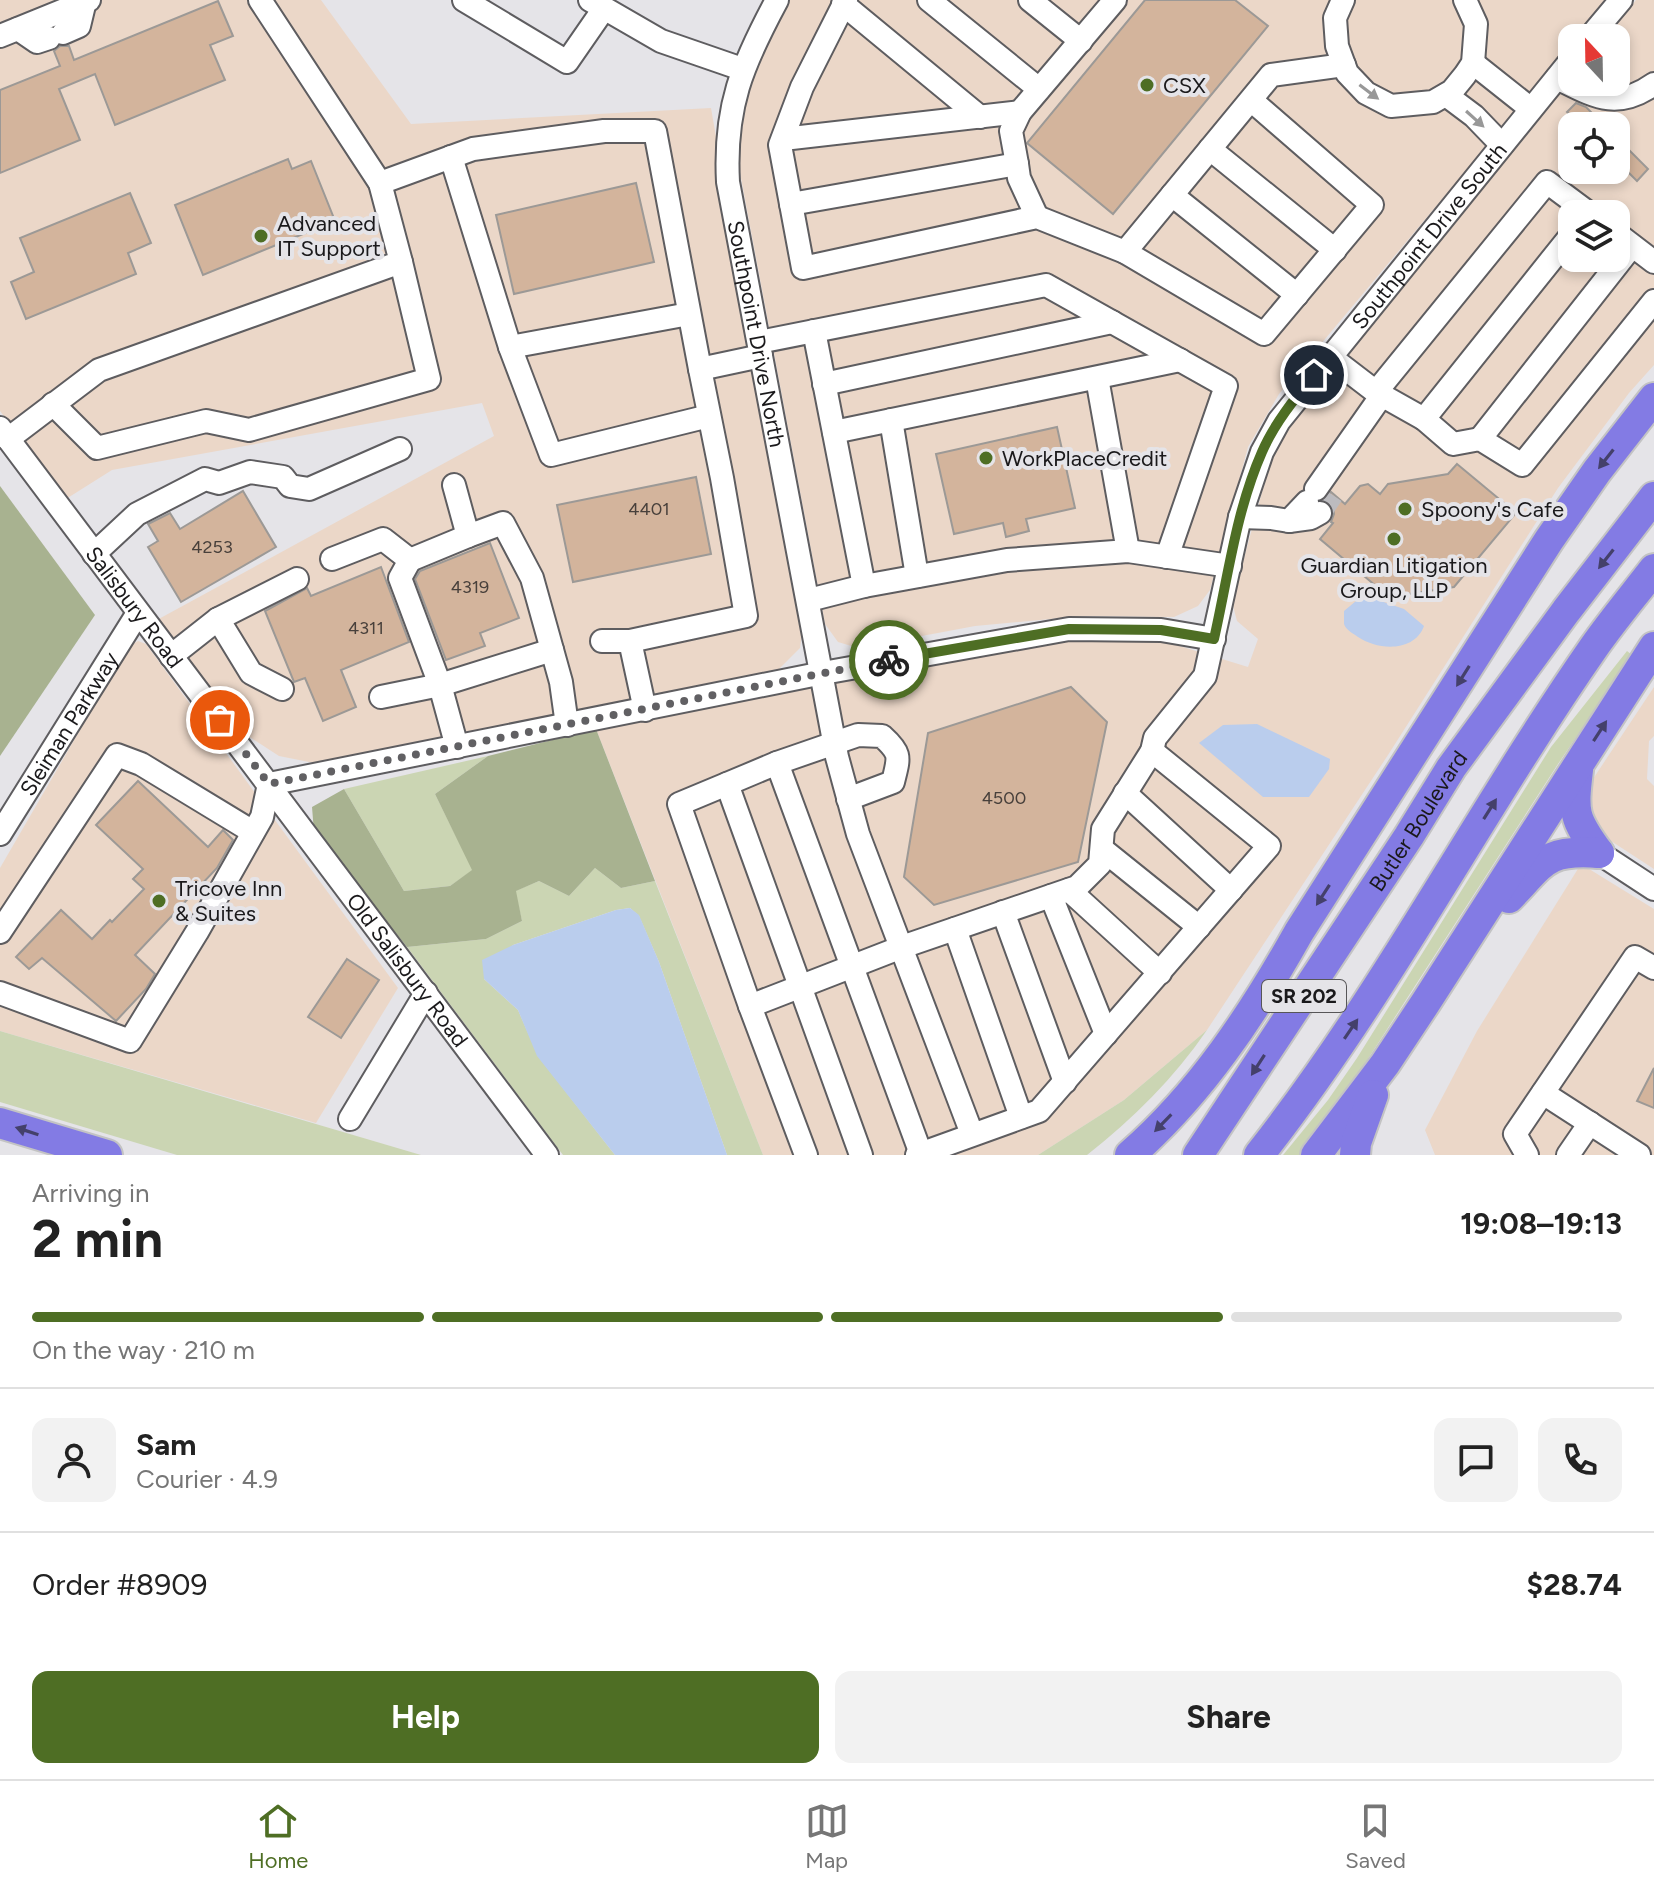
<!DOCTYPE html>
<html lang="en">
<head>
<meta charset="utf-8">
<style>
	:root { --surface:#fff; --page:#f2f2f2; --text:#222; --muted:#767676; --line:#e0e0e0; --accent:#4e6e24 }
	body { margin:0; font-family:Figtree,sans-serif; background:var(--page); color:var(--text); height:100vh; display:flex; flex-direction:column; font-size:30px; white-space:nowrap }
	* { box-sizing:border-box; margin:0 }
	p { font-size:26px; color:var(--muted) }
	.icon { flex:none; width:44px; height:44px; fill:none; stroke:currentColor; stroke-width:2; stroke-linecap:round; stroke-linejoin:round }
	.map { position:relative; height:1155px; overflow:hidden }
	.drawer { display:flex; flex-direction:column; background:var(--surface); flex:1 }
	.drawer>* { flex:none }
	.needle { width:52px; rotate:338deg }
	.fabs { position:absolute; left:1558px; top:24px; display:grid; gap:16px }
	.fabs a { display:grid; place-items:center; width:72px; height:72px; border-radius:16px; background:var(--surface); box-shadow:0 4px 12px #0003; font-size:40px }
	.pin { position:absolute; display:grid; place-items:center; width:68px; height:68px; color:#fff; margin:-34px; border:4px solid #fff; border-radius:50%; box-shadow:0 2px 8px #0007 }
	.courier { position:absolute; display:grid; place-items:center; width:80px; height:80px; margin:-40px; border:6px solid #4e6e24; border-radius:50%; background:#fff; color:#222; box-shadow:0 2px 10px #0007 }
	.headline em { font-style:normal; font-weight:700 }
	.headline div { display:flex; flex-direction:column-reverse }
	.headline { display:flex; align-items:center; justify-content:space-between; height:136px; padding:0 32px }
	h1 { font-size:52px; font-weight:700; line-height:60px }
	.bar { display:grid; grid-template-columns:repeat(4,1fr); gap:12px 8px; align-content:center; height:96px; padding:0 32px }
	.bar i { height:10px; border-radius:6px; background:var(--line) }
	.bar .current { background:var(--accent) }
	.bar p { grid-column:span 4 }
	.line { display:flex; align-items:center; gap:20px; padding:0 32px; border-top:2px solid var(--line) }
	.line div { flex:1 }
	.round { display:grid; place-items:center; flex:none; width:84px; height:84px; border-radius:16px; background:var(--page) }
	.action { display:flex; gap:16px; margin-top:auto; padding:16px 32px }
	.action a { flex:1; height:92px; border-radius:16px; background:var(--accent); color:#fff; font-size:32px; font-weight:700; line-height:92px; text-align:center }
	.action a+a { background:var(--page); color:var(--text) }
	.tabs { display:flex; justify-content:space-around; align-items:center; height:112px; border-top:2px solid var(--line); background:var(--surface); font-size:22px; color:var(--muted) }
	.tabs a { display:grid; justify-items:center; gap:4px }
	.tabs .current { color:var(--accent) }
	.map>svg:first-child { display:block }
	.commercial { fill:#ebd7c8; fill-rule:evenodd }
	.green { fill:#cbd5b3 }
	.forest { fill:#a8b290 }
	.water { fill:#bacded }
	.building { fill:#d3b49c; stroke:#9c9996; stroke-width:2 }
	.lines { fill:none; stroke-linecap:round; stroke-linejoin:round }
	.minor-tunnel { stroke:#bcbbbf; stroke-width:22; stroke-dasharray:22 11; stroke-linecap:butt }
	.minor-casing { stroke:#5e5d60; stroke-width:26 }
	.highway-casing { stroke:#c3c3c4; stroke-width:34 }
	.minor { stroke:#fff; stroke-width:22 }
	.highway { stroke:#837be4; stroke-width:30 }
	.oneway { fill:#989898 }
	.oneway2 { fill:#44406b }
	.done { stroke:#616063; stroke-width:8; stroke-dasharray:0 14.4 }
	.route { stroke:#4e6e24; stroke-width:10 }
	.poi-dot { fill:#4e6e24; stroke:#e5e4e8; stroke-width:3 }
	.labels { text-anchor:middle; stroke-width:8; stroke-linejoin:round; paint-order:stroke }
	.number-label { font-size:18px; fill:#48403b }
	.shield { fill:#e5e4e8; stroke:#575658; stroke-width:2 }
	.shield-label { font-size:20px; font-weight:bold; fill:#1a191b }
	.poi-label { font-size:22px; fill:#1a191b; stroke:#e5e4e8; text-anchor:start }
	.street-label { font-size:22px; fill:#1a191b; stroke:#e5e4e8 }
</style>
</head>
<body>
<div class="map">
<svg width="1654" height="1155" viewBox="0 0 1654 1155">
	<rect width="100%" height="100%" fill="#e5e4e8"/>
	<g class="commercial">
		<polygon points="0,0 321,0 411,124 711,108 802,632 800,648 779,669 314,763 279,756 248,736 155,621 494,436 482,403 112,470 66,499 0,411"/>
		<polygon points="789,0 1609,0 1577,38 1572,38 1572,44 1279,394 1248,447 1210,590 1198,606 1174,617 1083,616 975,626 858,648 838,642 825,624 737,157 749,88 765,40"/>
		<path d="M 1636,0 L 1654,0 L 1654,365 L 1629,393 L 1558,488 L 1388,755 L 1207,1030 L 1124,1100 L 1038,1155 L 763,1155 L 596,729 L 970,651 L 1076,637 L 1170,643 L 1248,667 L 1258,639 L 1237,621 L 1232,602 L 1270,463 L 1292,423 L 1572,79 L 1572,82 L 1616,82 L 1616,38 L 1606,38 ZM 1572,126 L 1616,126 L 1616,170 L 1572,170 ZM 1572,214 L 1616,214 L 1616,258 L 1572,258 Z"/>
		<polygon points="138,641 146,644 398,988 316,1123 0,1031 0,868 128,647"/>
		<polygon points="1654,687 1654,736 1649,741 1647,779 1654,786 1654,869 1588,826 1587,788"/>
		<polygon points="1581,864 1654,909 1654,1155 1435,1155 1425,1130 1477,1031"/>
	</g>
	<g class="green">
		<polygon points="1627,651 1632,655 1558,764 1346,1093 1299,1155 1283,1155 1328,1100 1357,1058 1551,747"/>
		<polygon points="488,756 435,794 473,870 450,886 404,891 344,789"/>
		<polygon points="595,868 621,888 655,881 763,1155 727,1155 659,962 639,916 630,908 616,910 513,945 484,979 518,1010 538,1056 615,1155 563,1155 407,947 486,939 522,921 515,891 539,881 569,896"/>
		<path d="M 1207,1030 C 1174,1078 1133,1119 1087,1155 L 1038,1155 L 1124,1100 Z"/>
		<polygon points="0,1031 421,1155 177,1155 0,1102"/>
	</g>
	<g class="forest">
		<polygon points="0,486 95,615 0,756"/>
		<polygon points="596,729 655,881 621,888 595,868 569,896 539,881 516,891 522,921 486,939 407,947 314,832 312,807 344,789 404,891 450,886 472,870 435,794 488,756"/>
	</g>
	<g class="water">
		<path d="M 1372,598 L 1404,609 L 1424,626 C 1414,653 1377,650 1358,637 C 1354,634 1346,630 1344,624 C 1344,623 1344,612 1344,611 L 1356,601 Z"/>
		<polygon points="1257,724 1330,759 1329,769 1309,797 1263,797 1199,743 1223,725"/>
		<polygon points="630,908 639,915 659,962 727,1155 615,1155 537,1056 518,1010 484,979 482,960 513,945 616,910"/>
	</g>
	<g class="building">
		<polygon points="1145,0 1235,0 1268,26 1113,214 1027,143"/>
		<polygon points="218,1 233,36 210,45 225,80 115,125 95,74 59,89 80,140 0,173 0,90 60,66 54,51 60,46 69,46 74,60"/>
		<polygon points="1576,103 1586,107 1605,126 1582,126 1567,112"/>
		<polygon points="1616,137 1648,169 1637,181 1616,160"/>
		<polygon points="288,159 292,169 311,161 335,221 203,275 175,205"/>
		<polygon points="636,183 654,262 514,294 496,215"/>
		<polygon points="130,193 151,243 128,253 136,274 26,319 11,282 34,272 20,238"/>
		<polygon points="1057,427 1075,508 1026,519 1029,531 1006,537 1003,523 954,534 936,454"/>
		<polygon points="1457,464 1516,513 1454,587 1389,597 1320,539 1333,523 1331,522 1334,514 1333,507 1324,500 1331,492 1345,504 1360,486 1368,484 1380,494 1388,484 1448,474"/>
		<polygon points="696,477 711,554 573,582 557,505"/>
		<polygon points="243,491 276,547 181,602 148,547 158,541 148,524 170,513 180,529"/>
		<polygon points="490,543 519,618 480,633 485,646 446,660 415,579 420,571"/>
		<polygon points="381,567 409,642 341,670 356,707 323,721 305,678 294,682 265,611 307,588 311,596"/>
		<polygon points="1071,687 1107,722 1078,862 934,905 904,877 928,733"/>
		<polygon points="138,781 208,847 223,830 233,840 217,868 135,955 155,974 146,989 116,1021 42,958 29,969 16,957 61,910 92,939 110,920 112,922 144,889 133,879 143,869 96,825"/>
		<polygon points="347,959 379,980 341,1038 308,1017"/>
		<polygon points="1654,1068 1654,1108 1637,1101"/>
	</g>
	<g class="lines">
		<polyline class="minor-tunnel" points="1320,513 1333,494"/>
		<defs>
			<g id="minor">
				<polyline points="464,0 567,62 603,10"/>
				<polyline points="590,0 661,41 742,69"/>
				<path id="s1" d="M 777,0 C 742,65 724,107 728,182 L 837,757 L 858,834 L 972,1134"/>
				<polyline points="846,0 802,87 780,145 803,268 1037,217 1125,252"/>
				<polyline points="929,0 1039,89"/>
				<polyline points="1030,0 1081,41"/>
				<polyline points="1343,0 1335,18 1337,46 1347,73 1366,93 1391,106 1433,102 1452,91 1465,75 1473,63 1476,24 1465,0"/>
				<polyline points="843,4 980,117"/>
				<polyline points="18,29 37,42 49,38"/>
				<polyline points="63,33 79,26 85,1"/>
				<polyline points="0,36 89,0"/>
				<polyline points="1589,38 1621,0"/>
				<polyline points="1473,63 1531,109"/>
				<path d="M 1557,78 C 1594,96 1616,111 1654,84"/>
				<polyline points="1446,95 1474,116 1502,145"/>
				<polyline points="1251,100 1372,205 1264,334 1125,252 1271,75 1344,65"/>
				<polyline points="783,139 1020,112"/>
				<polyline points="1210,149 1335,250"/>
				<polyline points="451,157 510,347 689,314"/>
				<polyline points="380,183 473,149 604,131 655,131 700,369 761,356"/>
				<polyline points="1172,195 1297,295"/>
				<polyline points="791,204 1017,164"/>
				<polyline points="1037,217 1019,178 1017,164 1011,131 1020,112 1115,0"/>
				<polyline points="1616,233 1654,262"/>
				<polyline points="814,331 864,586"/>
				<polyline points="759,342 1046,285 1226,386 1167,557"/>
				<polyline points="510,347 551,455 709,416"/>
				<polyline points="1329,356 1376,392 1424,419 1453,444 1480,439 1522,465 1654,301"/>
				<polyline points="1097,378 1128,551"/>
				<polyline points="824,384 1112,322"/>
				<polyline points="1376,392 1547,182 1590,214"/>
				<polyline points="53,404 97,448 206,421 249,430 429,379 401,262"/>
				<polyline points="1424,419 1572,234"/>
				<polyline points="891,420 917,576"/>
				<path id="s2" d="M 0,428 L 547,1155"/>
				<polyline points="834,432 1180,360"/>
				<polyline points="8,439 99,370 401,262 380,183 260,0"/>
				<polyline points="1480,439 1632,246"/>
				<polyline points="454,485 468,536 503,523 532,578 561,682 567,725"/>
				<polyline points="1316,489 1382,395"/>
				<polyline points="1240,517 1271,518 1289,521 1307,502"/>
				<polyline points="1289,521 1311,518 1320,513"/>
				<polyline points="94,554 137,514 205,479 219,483 250,472 283,477 290,486 309,489 400,449"/>
				<polyline points="332,559 383,539 410,560 400,578 440,685 457,747"/>
				<polyline points="410,560 468,536"/>
				<polyline points="809,600 864,586 1007,560 1128,551 1230,566"/>
				<polyline points="218,619 251,673 282,689"/>
				<polyline points="602,641 630,641"/>
				<polyline points="171,656 218,619 297,579"/>
				<polyline points="381,697 440,685 552,650"/>
				<polyline points="645,710 630,641 746,616 722,478 700,369"/>
				<path d="M 777,763 L 858,735 L 882,736 C 902,754 899,757 893,782 L 848,799"/>
				<polyline points="269,784 823,673 1069,629 1161,630 1214,639"/>
				<polyline points="727,784 679,804 750,1006 806,1155"/>
				<polyline points="1125,793 1231,890"/>
				<path id="s3" d="M 0,834 L 138,613"/>
				<polyline points="1102,849 1199,927"/>
				<polyline points="1599,853 1654,889"/>
				<polyline points="1069,890 1160,973"/>
				<polyline points="1051,896 1106,1034"/>
				<polyline points="1003,912 1065,1082"/>
				<polyline points="955,929 1021,1117"/>
				<polyline points="0,932 117,755 141,764 253,832"/>
				<polyline points="0,993 130,1041 197,932 262,817 269,784"/>
				<path id="s4" d="M 750,1006 L 902,947 L 1077,887 L 1100,864 L 1103,829 L 1152,751 L 1155,738 L 1205,676 L 1240,517 L 1262,452 L 1279,421 L 1572,59"/>
				<polyline points="1543,1093 1639,1155"/>
				<polyline points="350,1119 426,993"/>
				<polyline points="861,1155 727,784 777,763 921,1154"/>
				<polyline points="917,1155 1039,1111 1269,846 1152,751"/>
				<polyline points="1527,1155 1515,1134 1635,957 1654,968"/>
				<polyline points="1568,1155 1590,1123"/>
			</g>
			<g id="highway">
				<path d="M 1578,770 C 1573,812 1573,818 1599,853"/>
				<path d="M 1509,898 C 1544,862 1545,849 1599,853"/>
				<polyline points="0,1123 107,1155"/>
				<path d="M 1130,1155 C 1201,1093 1253,1014 1299,932 L 1549,540 L 1597,471 L 1654,398"/>
				<path id="s5" d="M 1198,1155 L 1409,836 L 1451,768 L 1566,611 L 1654,497"/>
				<path d="M 1259,1155 C 1385,995 1478,814 1594,647 C 1613,620 1634,595 1654,569"/>
				<polyline points="1316,1155 1385,1064 1426,1002 1654,647"/>
				<polyline points="1355,1155 1356,1143 1373,1095"/>
			</g>
		</defs>
		<use href="#minor" class="minor-casing"/>
		<use href="#highway" class="highway-casing"/>
		<use href="#minor" class="minor"/>
		<use href="#highway" class="highway"/>
	</g>
	<defs><path id="oneway-solid" d="M-6-.8H1V-3.2L6.5 0L1 3.2V.8H-6Z" transform="scale(2)"/></defs>
	<g class="oneway">
		<use href="#oneway-solid" transform="translate(1369 92) rotate(37)"/>
		<use href="#oneway-solid" transform="translate(1475 119) rotate(42)"/>
	</g>
	<g class="oneway2">
		<use href="#oneway-solid" transform="translate(1606 459) rotate(128)"/>
		<use href="#oneway-solid" transform="translate(1606 559) rotate(128)"/>
		<use href="#oneway-solid" transform="translate(1463 676) rotate(122)"/>
		<use href="#oneway-solid" transform="translate(1600 731) rotate(-57)"/>
		<use href="#oneway-solid" transform="translate(1490 809) rotate(-58)"/>
		<use href="#oneway-solid" transform="translate(1323 895) rotate(123)"/>
		<use href="#oneway-solid" transform="translate(1351 1029) rotate(-56)"/>
		<use href="#oneway-solid" transform="translate(1258 1065) rotate(123)"/>
		<use href="#oneway-solid" transform="translate(1163 1123) rotate(134)"/>
		<use href="#oneway-solid" transform="translate(27 1131) rotate(-162)"/>
	</g>
	<g class="lines">
		<polyline class="done" points="220,720 269,784 889,660"/>
		<path class="route" d="M 889,660 L 1069,629 L 1161,630 L 1214,639 C 1228,577 1236,511 1262,452 C 1274,424 1295,398 1314,375"/>
	</g>
	<g class="poi-dot">
		<circle cx="1147" cy="85" r="8"/>
		<circle cx="261" cy="236" r="8"/>
		<circle cx="986" cy="458" r="8"/>
		<circle cx="1405" cy="509" r="8"/>
		<circle cx="1394" cy="539" r="8"/>
		<circle cx="159" cy="901" r="8"/>
	</g>
	<g class="labels">
		<g class="number-label">
			<text x="649" y="515">4401</text>
			<text x="212" y="553">4253</text>
			<text x="470" y="593">4319</text>
			<text x="366" y="634">4311</text>
			<text x="1004" y="804">4500</text>
		</g>
		<rect class="shield" x="1262" y="980" width="84" height="32" rx="6"/>
		<g class="shield-label">
			<text x="1304" y="1003">SR 202</text>
		</g>
		<g class="poi-label">
			<text x="1163" y="93">CSX</text>
			<text x="277" y="231">Advanced<tspan x="277" dy="25">IT Support</tspan></text>
			<text x="1002" y="466">WorkPlaceCredit</text>
			<text x="1421" y="517">Spoony's Cafe</text>
			<text x="1394" y="573" text-anchor="middle">Guardian Litigation<tspan x="1394" dy="25">Group, LLP</tspan></text>
			<text x="175" y="896">Tricove Inn<tspan x="175" dy="25">&amp; Suites</tspan></text>
		</g>
		<g class="street-label">
			<text dy="8" stroke="none"><textPath href="#s4" startOffset="1106">Southpoint Drive South</textPath></text>
			<text dy="8" stroke="none"><textPath href="#s1" startOffset="346">Southpoint Drive North</textPath></text>
			<text dy="8" stroke="none"><textPath href="#s2" startOffset="224">Salisbury Road</textPath></text>
			<text dy="8" stroke="none"><textPath href="#s3" startOffset="130">Sleiman Parkway</textPath></text>
			<text dy="8" stroke="none"><textPath href="#s5" startOffset="400">Butler Boulevard</textPath></text>
			<text dy="8" stroke="none"><textPath href="#s2" startOffset="678">Old Salisbury Road</textPath></text>
		</g>
	</g>
</svg>
<div class="fabs">
<a><svg class="needle" viewBox="-14 -14 28 28"><path d="M0-13l5 13h-10z" fill="#e53935"/><path d="M0 13l5-13h-10z" fill="#767676"/></svg></a>
<a><svg class="icon" aria-label="locate" viewBox="0 0 24 24"><circle cx="12" cy="12" r="6"/><path d="M12 2v4M12 18v4M2 12h4M18 12h4"/></svg></a>
<a><svg class="icon" aria-label="layers" viewBox="0 0 24 24"><path d="M12 4l9 5-9 5-9-5zM3 14l9 5 9-5"/></svg></a>
</div>
<div class="pin" style="left:220px;top:720px;background:#ea580c"><svg class="icon" aria-label="bag" viewBox="0 0 24 24"><path d="M5 8h14l-1 12H6zM9 8a3 3 0 0 1 6 0"/></svg></div>
<div class="pin" style="left:1314px;top:375px;background:#1f2937"><svg class="icon" aria-label="home" viewBox="0 0 24 24"><path d="M3 11l9-7 9 7M6 9v11h12V9"/></svg></div>
<div class="courier" style="left:889px;top:660px"><svg class="icon" aria-label="bike" viewBox="0 0 24 24"><circle cx="6" cy="16" r="4"/><circle cx="18" cy="16" r="4"/><path d="M6 16l4-8h5l3 8M10 8l3 8H6M13 5h3"/></svg></div>
</div>
<section class="drawer">
<div class="headline"><div><h1>2 min</h1><p>Arriving in</p></div><em>19:08–19:13</em></div>
<div class="bar"><i class="current"></i><i class="current"></i><i class="current"></i><i></i><p>On the way · 210 m</p></div>
<div class="line" style="height:144px"><a class="round"><svg class="icon" aria-label="person" viewBox="0 0 24 24"><circle cx="12" cy="8" r="4"/><path d="M4 21q1-7 8-7t8 7"/></svg></a><div><b>Sam</b><p>Courier · 4.9</p></div><a class="round"><svg class="icon" aria-label="chat" viewBox="0 0 24 24"><path d="M4 5h16v11H9l-5 4z"/></svg></a><a class="round"><svg class="icon" aria-label="phone" viewBox="0 0 24 24"><path d="M5 4h4l2 5-3 2q2 4 5 5l2-3 5 2v4C11 20 4 13 5 4z"/></svg></a></div>
<div class="line" style="height:104px"><div>Order #8909</div><b>$28.74</b></div>
<div class="action"><a>Help</a><a>Share</a></div>
</section>
<nav class="tabs">
<a class="current"><svg class="icon" aria-label="home" viewBox="0 0 24 24"><path d="M3 11l9-7 9 7M6 9v11h12V9"/></svg>Home</a>
<a><svg class="icon" aria-label="map" viewBox="0 0 24 24"><path d="M3 6l6-2 6 2 6-2v14l-6 2-6-2-6 2zM9 4v14M15 6v14"/></svg>Map</a>
<a><svg class="icon" aria-label="saved" viewBox="0 0 24 24"><path d="M7 4h10v16l-5-4-5 4z"/></svg>Saved</a>
</nav>
</body>
</html>
